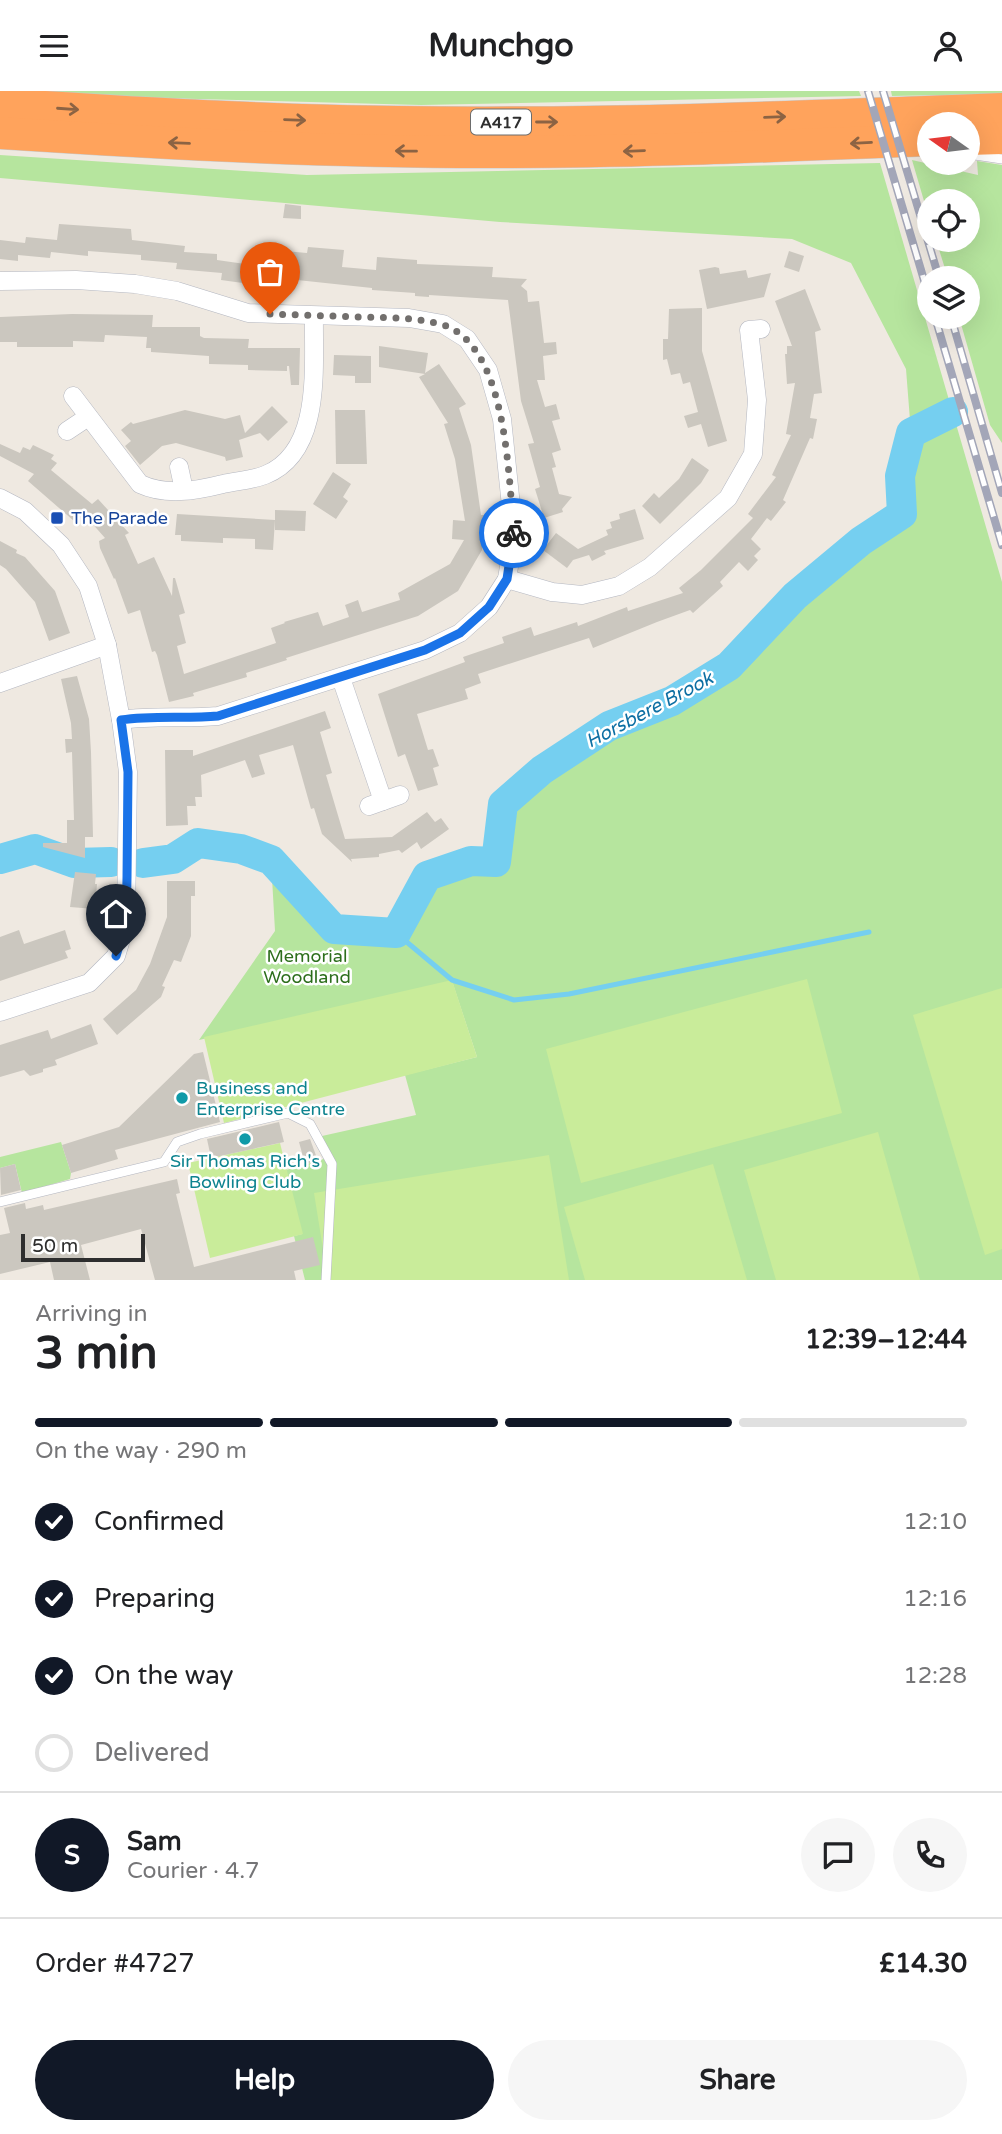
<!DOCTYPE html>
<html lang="en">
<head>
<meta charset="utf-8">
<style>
	:root { --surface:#fff; --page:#f6f6f6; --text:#202124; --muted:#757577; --line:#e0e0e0; --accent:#111827 }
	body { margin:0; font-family:"Varela Round",sans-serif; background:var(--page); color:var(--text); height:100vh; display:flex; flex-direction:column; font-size:26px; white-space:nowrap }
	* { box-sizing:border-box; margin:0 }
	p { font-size:23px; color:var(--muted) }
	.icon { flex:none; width:38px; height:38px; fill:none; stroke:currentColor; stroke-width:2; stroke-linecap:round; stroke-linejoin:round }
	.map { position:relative; height:1189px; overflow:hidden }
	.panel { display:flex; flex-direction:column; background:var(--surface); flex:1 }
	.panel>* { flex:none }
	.needle { width:46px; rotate:284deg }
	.tools { position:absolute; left:917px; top:21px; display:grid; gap:14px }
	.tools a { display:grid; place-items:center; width:63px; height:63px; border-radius:50%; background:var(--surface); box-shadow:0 7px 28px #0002; font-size:35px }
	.scale { position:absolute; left:21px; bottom:18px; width:124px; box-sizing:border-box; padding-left:7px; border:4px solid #2e2e2e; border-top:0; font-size:19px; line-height:24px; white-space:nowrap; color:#2e2e2e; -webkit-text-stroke:5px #fff; paint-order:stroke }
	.pin { position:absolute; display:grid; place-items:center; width:60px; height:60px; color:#fff; margin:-72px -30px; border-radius:50% 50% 50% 0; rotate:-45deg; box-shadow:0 0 7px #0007 }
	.pin .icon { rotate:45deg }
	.courier { position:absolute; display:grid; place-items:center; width:70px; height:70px; margin:-35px; border:5px solid #1a73e8; border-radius:50%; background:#fff; color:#222; box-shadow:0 2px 9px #0007 }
	.headline em { font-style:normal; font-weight:700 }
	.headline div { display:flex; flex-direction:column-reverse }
	.headline { display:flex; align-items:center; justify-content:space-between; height:119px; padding:0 35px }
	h1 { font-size:46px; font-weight:700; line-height:52px }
	.bar { display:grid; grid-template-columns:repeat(4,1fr); gap:10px 7px; align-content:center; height:84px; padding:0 35px }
	.bar i { height:9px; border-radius:5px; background:var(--line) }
	.bar .current { background:var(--accent) }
	.bar p { grid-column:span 4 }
	.line { display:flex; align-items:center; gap:18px; padding:0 35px; border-top:2px solid var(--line) }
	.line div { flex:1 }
	.round { display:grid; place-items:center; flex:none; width:74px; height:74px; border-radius:37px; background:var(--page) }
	ol { padding:0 35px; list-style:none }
	li { display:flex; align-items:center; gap:21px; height:77px }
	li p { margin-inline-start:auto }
	li .icon { padding:7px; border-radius:50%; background:var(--accent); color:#fff; stroke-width:4 }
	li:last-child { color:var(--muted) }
	li i { width:38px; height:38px; border:4px solid var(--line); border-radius:50% }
	.cta { display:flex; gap:14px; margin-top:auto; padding:14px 35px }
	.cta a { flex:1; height:80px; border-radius:42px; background:var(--accent); color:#fff; font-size:28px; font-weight:700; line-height:80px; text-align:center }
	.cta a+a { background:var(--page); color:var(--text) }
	header { display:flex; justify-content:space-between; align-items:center; height:91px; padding:0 35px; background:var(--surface); font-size:32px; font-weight:700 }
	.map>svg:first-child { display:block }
	.green { fill:#b6e59e }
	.pitch { fill:#c9ec9a }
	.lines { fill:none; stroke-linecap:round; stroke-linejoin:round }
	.stream { stroke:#75cff0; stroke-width:5 }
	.river { stroke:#75cff0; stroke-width:30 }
	.building { fill:#cbc7bf }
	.lane-casing { stroke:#b4b7c1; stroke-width:10 }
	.street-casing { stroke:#b4b7c1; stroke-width:19 }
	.highway-casing { stroke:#c9c9c9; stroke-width:33 }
	.lane { stroke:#fff; stroke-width:9 }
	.street { stroke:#fff; stroke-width:18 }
	.highway { stroke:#ffa35c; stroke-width:32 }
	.rail-casing { stroke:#a3a6b8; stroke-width:8 }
	.rail { stroke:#fff; stroke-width:5; stroke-dasharray:16; stroke-linecap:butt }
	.oneway { stroke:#8c6343 }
	.done { stroke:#726f6d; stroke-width:7; stroke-dasharray:0 12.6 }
	.route { stroke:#1a73e8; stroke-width:9 }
	.transit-dot { fill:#1a4fb4; stroke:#fff; stroke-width:2.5 }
	.culture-dot { fill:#0f9aa8; stroke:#fff; stroke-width:2.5 }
	.labels { text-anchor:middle; stroke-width:5; stroke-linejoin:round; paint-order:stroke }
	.shield { fill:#fff; stroke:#6d6d6d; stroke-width:2 }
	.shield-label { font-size:16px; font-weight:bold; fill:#2e2e2e }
	.transit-label { font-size:18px; fill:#164399; stroke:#fff; text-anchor:start }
	.park-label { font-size:18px; fill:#2c6e1b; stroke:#fff }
	.culture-label { font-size:18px; fill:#0d838f; stroke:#fff; text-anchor:start }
	.water-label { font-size:19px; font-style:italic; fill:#0d6fa3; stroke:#fff }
</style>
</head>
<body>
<header><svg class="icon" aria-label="menu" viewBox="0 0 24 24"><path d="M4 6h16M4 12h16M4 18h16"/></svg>Munchgo<svg class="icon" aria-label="person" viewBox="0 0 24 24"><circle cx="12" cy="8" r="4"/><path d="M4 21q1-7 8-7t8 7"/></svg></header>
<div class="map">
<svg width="1002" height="1189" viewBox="0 0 1002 1189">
	<rect width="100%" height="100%" fill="#efe9e1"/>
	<g class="green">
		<polygon points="0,0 859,0 861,5 421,14 44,4"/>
		<polygon points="891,0 1002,0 1002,3 892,5"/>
		<polygon points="0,64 307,84 880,72 1002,491 1002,1189 305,1189 294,1145 302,1143 286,1079 327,1067 322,1045 416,1024 405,984 477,966 452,890 199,949 275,840 271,769 333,838 396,842 427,785 471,770 496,771 503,713 542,679 609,635 672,610 729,575 795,505 861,450 902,423 900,385 911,342 906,278 851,172 792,148 500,131 0,87"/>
		<polygon points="912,69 978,84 977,70 1002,74 1002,352 990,334 959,226 968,226 968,187 948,187 936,149 968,149 968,110 929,110 929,127"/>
		<polygon points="61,1051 71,1082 70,1088 22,1102 15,1073 0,1077 0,1066"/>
	</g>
	<g class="pitch">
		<polygon points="807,888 842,1022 581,1092 546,958"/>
		<polygon points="452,889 477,966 224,1032 204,946"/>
		<polygon points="1002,897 1002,1158 985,1164 913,924"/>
		<polygon points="878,1041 920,1189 776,1189 744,1079"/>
		<polygon points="280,1052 303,1143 210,1167 188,1072"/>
		<polygon points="549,1064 569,1189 328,1189 314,1102"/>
		<polygon points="713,1073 747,1189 585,1189 564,1116"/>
	</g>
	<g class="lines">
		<polyline class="stream" points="396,842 452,889 514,909 569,903 869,841"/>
		<g class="river">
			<polyline points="0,768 35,758 74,772 111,771"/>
			<polyline points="143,772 173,768 198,752 241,758 271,769 334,838 396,842 427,785 471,770 496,771 503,713 542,679 609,635 672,610 729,575 795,505 861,450 902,423 900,385 911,342 953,321"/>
		</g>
	</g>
	<g class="building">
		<polygon points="285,113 301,115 301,128 283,127"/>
		<polygon points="59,133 131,138 132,149 185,155 184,161 217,163 217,169 252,174 250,193 221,189 222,182 176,178 177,172 141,169 141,164 88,160 88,165 51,161 50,167 18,164 18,170 0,168 0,149 25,152 26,146 57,149"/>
		<polygon points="308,156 344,159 342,176 376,179 377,166 417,169 417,173 493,176 492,186 527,188 521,195 527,200 528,211 539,210 544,252 556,251 557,263 543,265 545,289 537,289 545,316 556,313 560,328 552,330 561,359 552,362 556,376 552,377 559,403 572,406 562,418 563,421 544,427 535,398 540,396 528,353 534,352 521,310 508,209 429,204 429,206 415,205 415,202 372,199 372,197 260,185 262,158 307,162"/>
		<polygon points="789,160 804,165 799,181 784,176"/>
		<polygon points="715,176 719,177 720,183 746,179 748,187 771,182 764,206 707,218 699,179"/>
		<polygon points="805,198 821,239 815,241 822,302 814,303 810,327 817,328 813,348 810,347 783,409 786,411 771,430 767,427 751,448 761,458 754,465 758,469 748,480 739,471 720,491 723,495 693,522 690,519 657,531 593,557 589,547 478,583 481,592 465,598 468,608 417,623 428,659 433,658 439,675 433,677 438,694 418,700 405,663 398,666 378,603 465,571 463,566 504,552 502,546 531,536 534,545 577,531 578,535 627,516 628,520 683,502 679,497 701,479 753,427 748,423 776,386 772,384 791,344 786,343 795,292 787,293 785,263 787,263 787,255 792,255 775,210"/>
		<polygon points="702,217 702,260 727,350 708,356 701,333 688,337 684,325 698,321 690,291 683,293 680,282 671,284 667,268 663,269 663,248 668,248 669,218"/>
		<polygon points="72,223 153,224 152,236 200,236 200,245 204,247 249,248 248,257 300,257 299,294 291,294 289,275 287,275 287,280 248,279 248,274 209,273 209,265 151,261 151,257 146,257 147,246 105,244 104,251 73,250 73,256 17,256 17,251 0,251 0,226"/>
		<polygon points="379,255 428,262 425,282 439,273 466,313 459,317 471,354 481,424 484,424 483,440 482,459 458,500 418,525 286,567 287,569 246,582 247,586 193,602 194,605 169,611 157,564 155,560 152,561 140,519 128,523 115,487 114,488 100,457 99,450 105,447 82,421 74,430 28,390 34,383 0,365 0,353 20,362 23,356 30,359 33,354 54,364 51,368 57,372 51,379 92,413 98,408 129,442 125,444 138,473 154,466 172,505 173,487 175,487 185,522 179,524 186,552 177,555 184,583 276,552 271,537 285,532 284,531 318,521 323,535 349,526 345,514 358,509 362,521 400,509 398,502 450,473 464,449 452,448 453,429 465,430 455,368 444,333 448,332 419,286 425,283 379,276"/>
		<polygon points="334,264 371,265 371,292 355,292 355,285 333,284"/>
		<polygon points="272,315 288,331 268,350 260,342 239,349 243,366 226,370 225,366 176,352 162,355 140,374 125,355 131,350 121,339 131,331 133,333 185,319 225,328 240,324 245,342"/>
		<polygon points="335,319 365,319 367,373 336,373"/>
		<polygon points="692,367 709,379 701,392 660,433 642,415 654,402 659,407 679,388"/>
		<polygon points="333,381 351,393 343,406 348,410 336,428 313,413"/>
		<polygon points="635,418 644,448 604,460 606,463 592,470 589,464 573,469 567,477 543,459 556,442 578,458 608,444 606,439 612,437 610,431 620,428 619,423"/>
		<polygon points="275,419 306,420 305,440 275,439"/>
		<polygon points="177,423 275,429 273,459 255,458 255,448 223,447 223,452 181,450 181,444 175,444"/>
		<polygon points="0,450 17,459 16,462 25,466 55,500 70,542 49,550 35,511 6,478 0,474"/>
		<polygon points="77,585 89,628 91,661 93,746 85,746 85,767 43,756 43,752 67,752 67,729 74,729 72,661 66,662 65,648 72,648 71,632 61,588"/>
		<polygon points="325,620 331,637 320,641 332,682 326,684 345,748 392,746 427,721 435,731 441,727 449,738 421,758 417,751 402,762 399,759 379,763 379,766 351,768 352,771 322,743 314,717 311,718 293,654 259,664 265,683 252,687 245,669 201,684 202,706 195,706 196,715 187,715 188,734 166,735 165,659 193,659 193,665"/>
		<polygon points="75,781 96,783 95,793 97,793 95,818 70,816"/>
		<polygon points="167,790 195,790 195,805 191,805 191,845 181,871 174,869 162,895 165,896 161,906 117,944 103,928 136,899 150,873 167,826"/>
		<polygon points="19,839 24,853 65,839 71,858 65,860 68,867 0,890 0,846"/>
		<polygon points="91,933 98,953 55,969 57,974 43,978 43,981 30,985 24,979 0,986 0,954 48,939 51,948"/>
		<polygon points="203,961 220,1031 115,1059 118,1068 71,1082 62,1054 119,1036 194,963"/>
		<polygon points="279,1031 284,1051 211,1067 207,1048"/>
		<polygon points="310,1048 318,1070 305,1073 299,1051"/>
		<polygon points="15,1073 21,1099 1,1104 0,1077"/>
		<polygon points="177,1088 180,1102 176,1103 194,1176 313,1146 320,1174 294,1180 296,1189 155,1189 141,1138 81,1154 90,1189 54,1189 50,1171 0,1183 0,1144 10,1142 4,1117 25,1112 26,1118 43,1114 44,1119"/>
	</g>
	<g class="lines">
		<defs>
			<g id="lane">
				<polyline points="968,63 1002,68"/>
				<polyline points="0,1111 164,1071 177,1051 200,1043 288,1022 310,1033 332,1073 326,1189"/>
			</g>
			<g id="street">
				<polyline points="0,190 76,189 135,193 177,200 248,222 409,227 443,233 467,248 488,279 502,328 514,444 507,488"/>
				<path d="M 73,305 L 140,393 C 166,405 195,400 223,393 C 237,390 252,389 265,384 C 323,361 313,275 314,225"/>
				<polyline points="67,340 88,326"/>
				<polyline points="179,376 184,399"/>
				<polyline points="0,407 25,420 61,454 88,495 107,554 121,629 128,681 126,832 116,865 89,892 0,921"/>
				<polyline points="341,587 383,710"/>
				<polyline points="0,592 107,554"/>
				<path d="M 121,629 C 154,624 186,628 218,625 L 425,559 L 460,542 L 489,516 L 507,488 L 552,501 L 582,504 L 619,495 L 650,476 L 728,407 L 753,363 L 757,309 L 749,239 L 761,238"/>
				<polyline points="369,715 400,704"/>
			</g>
			<g id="highway">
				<path d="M 0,13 C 132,22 265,30 397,31 C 599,34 801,26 1002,18"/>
				<path d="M 0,42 C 170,53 341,62 512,61 C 651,61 790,54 929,49"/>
				<polyline points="968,48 1002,47"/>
			</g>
		</defs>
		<use href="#lane" class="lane-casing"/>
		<use href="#street" class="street-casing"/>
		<use href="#highway" class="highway-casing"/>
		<use href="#lane" class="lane"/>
		<use href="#street" class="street"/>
		<use href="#highway" class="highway"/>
		<defs>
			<g id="rail">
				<polyline points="868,0 929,206"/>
				<polyline points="883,0 939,187"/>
				<polyline points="935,226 1002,454"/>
				<polyline points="951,226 1002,402"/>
			</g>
		</defs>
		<use href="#rail" class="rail-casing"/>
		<use href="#rail" class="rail"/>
	</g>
	<defs><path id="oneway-shaft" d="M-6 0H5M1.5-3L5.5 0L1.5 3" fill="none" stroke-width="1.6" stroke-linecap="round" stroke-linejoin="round" transform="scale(1.75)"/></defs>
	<g class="oneway">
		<use href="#oneway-shaft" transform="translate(68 18) rotate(4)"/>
		<use href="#oneway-shaft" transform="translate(775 26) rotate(-2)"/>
		<use href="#oneway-shaft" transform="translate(295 29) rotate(2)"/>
		<use href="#oneway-shaft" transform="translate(547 31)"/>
		<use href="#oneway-shaft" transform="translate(179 52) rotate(-178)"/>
		<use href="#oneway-shaft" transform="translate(861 52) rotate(177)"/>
		<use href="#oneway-shaft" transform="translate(406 60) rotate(-179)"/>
		<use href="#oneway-shaft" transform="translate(634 60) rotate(178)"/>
	</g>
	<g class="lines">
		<path class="done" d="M 270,223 C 300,224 330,225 360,226 C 387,227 414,226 440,233 C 508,251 508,386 514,442"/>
		<path class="route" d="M 116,865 L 126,832 L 127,787 L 128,681 L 121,629 C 154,624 186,628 218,625 L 425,559 L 460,542 L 489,516 L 507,488 L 514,442"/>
	</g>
	<rect class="transit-dot" x="50" y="420" width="14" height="14" rx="3.5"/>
	<g class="culture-dot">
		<circle cx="182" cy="1007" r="7"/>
		<circle cx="245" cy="1048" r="7"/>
	</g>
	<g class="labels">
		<rect class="shield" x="471" y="18.5" width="60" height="25" rx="5"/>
		<g class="shield-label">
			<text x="501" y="37">A417</text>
		</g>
		<g class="transit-label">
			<text x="71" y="433">The Parade</text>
		</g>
		<g class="park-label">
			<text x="307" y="871">Memorial<tspan x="307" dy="21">Woodland</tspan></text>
		</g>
		<g class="culture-label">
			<text x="196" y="1003">Business and<tspan x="196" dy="21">Enterprise Centre</tspan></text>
			<text x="245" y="1076" text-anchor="middle">Sir Thomas Rich's<tspan x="245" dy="21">Bowling Club</tspan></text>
		</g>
		<g class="water-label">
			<text transform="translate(649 618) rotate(-28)" y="7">Horsbere Brook</text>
		</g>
	</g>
</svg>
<div class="tools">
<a><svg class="needle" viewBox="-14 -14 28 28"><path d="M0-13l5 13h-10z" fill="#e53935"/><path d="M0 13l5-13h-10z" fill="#757577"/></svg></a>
<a><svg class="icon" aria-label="locate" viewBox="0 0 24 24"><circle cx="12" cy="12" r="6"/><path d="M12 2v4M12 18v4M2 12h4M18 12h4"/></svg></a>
<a><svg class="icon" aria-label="layers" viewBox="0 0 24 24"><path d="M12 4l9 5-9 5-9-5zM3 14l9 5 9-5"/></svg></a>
</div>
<div class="scale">50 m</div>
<div class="pin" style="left:270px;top:223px;background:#ea580c"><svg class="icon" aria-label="bag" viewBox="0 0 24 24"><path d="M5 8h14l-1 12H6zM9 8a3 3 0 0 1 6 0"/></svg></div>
<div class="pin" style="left:116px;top:865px;background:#1f2937"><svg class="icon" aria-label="home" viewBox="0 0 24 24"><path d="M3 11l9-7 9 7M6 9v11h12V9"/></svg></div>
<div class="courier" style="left:514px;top:442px"><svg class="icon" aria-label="bike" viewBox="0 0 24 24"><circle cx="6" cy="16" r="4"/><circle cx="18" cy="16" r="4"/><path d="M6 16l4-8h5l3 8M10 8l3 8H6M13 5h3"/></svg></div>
</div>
<section class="panel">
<div class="headline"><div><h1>3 min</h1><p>Arriving in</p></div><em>12:39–12:44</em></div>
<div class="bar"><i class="current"></i><i class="current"></i><i class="current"></i><i></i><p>On the way · 290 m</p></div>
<ol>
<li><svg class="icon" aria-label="check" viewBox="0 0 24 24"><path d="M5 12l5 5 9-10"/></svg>Confirmed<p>12:10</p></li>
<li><svg class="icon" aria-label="check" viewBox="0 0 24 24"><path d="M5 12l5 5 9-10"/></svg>Preparing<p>12:16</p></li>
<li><svg class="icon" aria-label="check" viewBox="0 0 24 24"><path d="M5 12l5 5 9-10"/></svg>On the way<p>12:28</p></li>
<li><i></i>Delivered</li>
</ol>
<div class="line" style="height:126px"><b class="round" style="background:var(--accent);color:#fff">S</b><div><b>Sam</b><p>Courier · 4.7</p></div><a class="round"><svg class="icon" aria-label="chat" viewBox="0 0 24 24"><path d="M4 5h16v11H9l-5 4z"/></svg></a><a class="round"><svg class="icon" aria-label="phone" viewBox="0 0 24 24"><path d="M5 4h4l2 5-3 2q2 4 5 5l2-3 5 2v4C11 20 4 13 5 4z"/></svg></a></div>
<div class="line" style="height:91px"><div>Order #4727</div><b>£14.30</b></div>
<div class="cta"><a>Help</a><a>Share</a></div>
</section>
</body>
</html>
